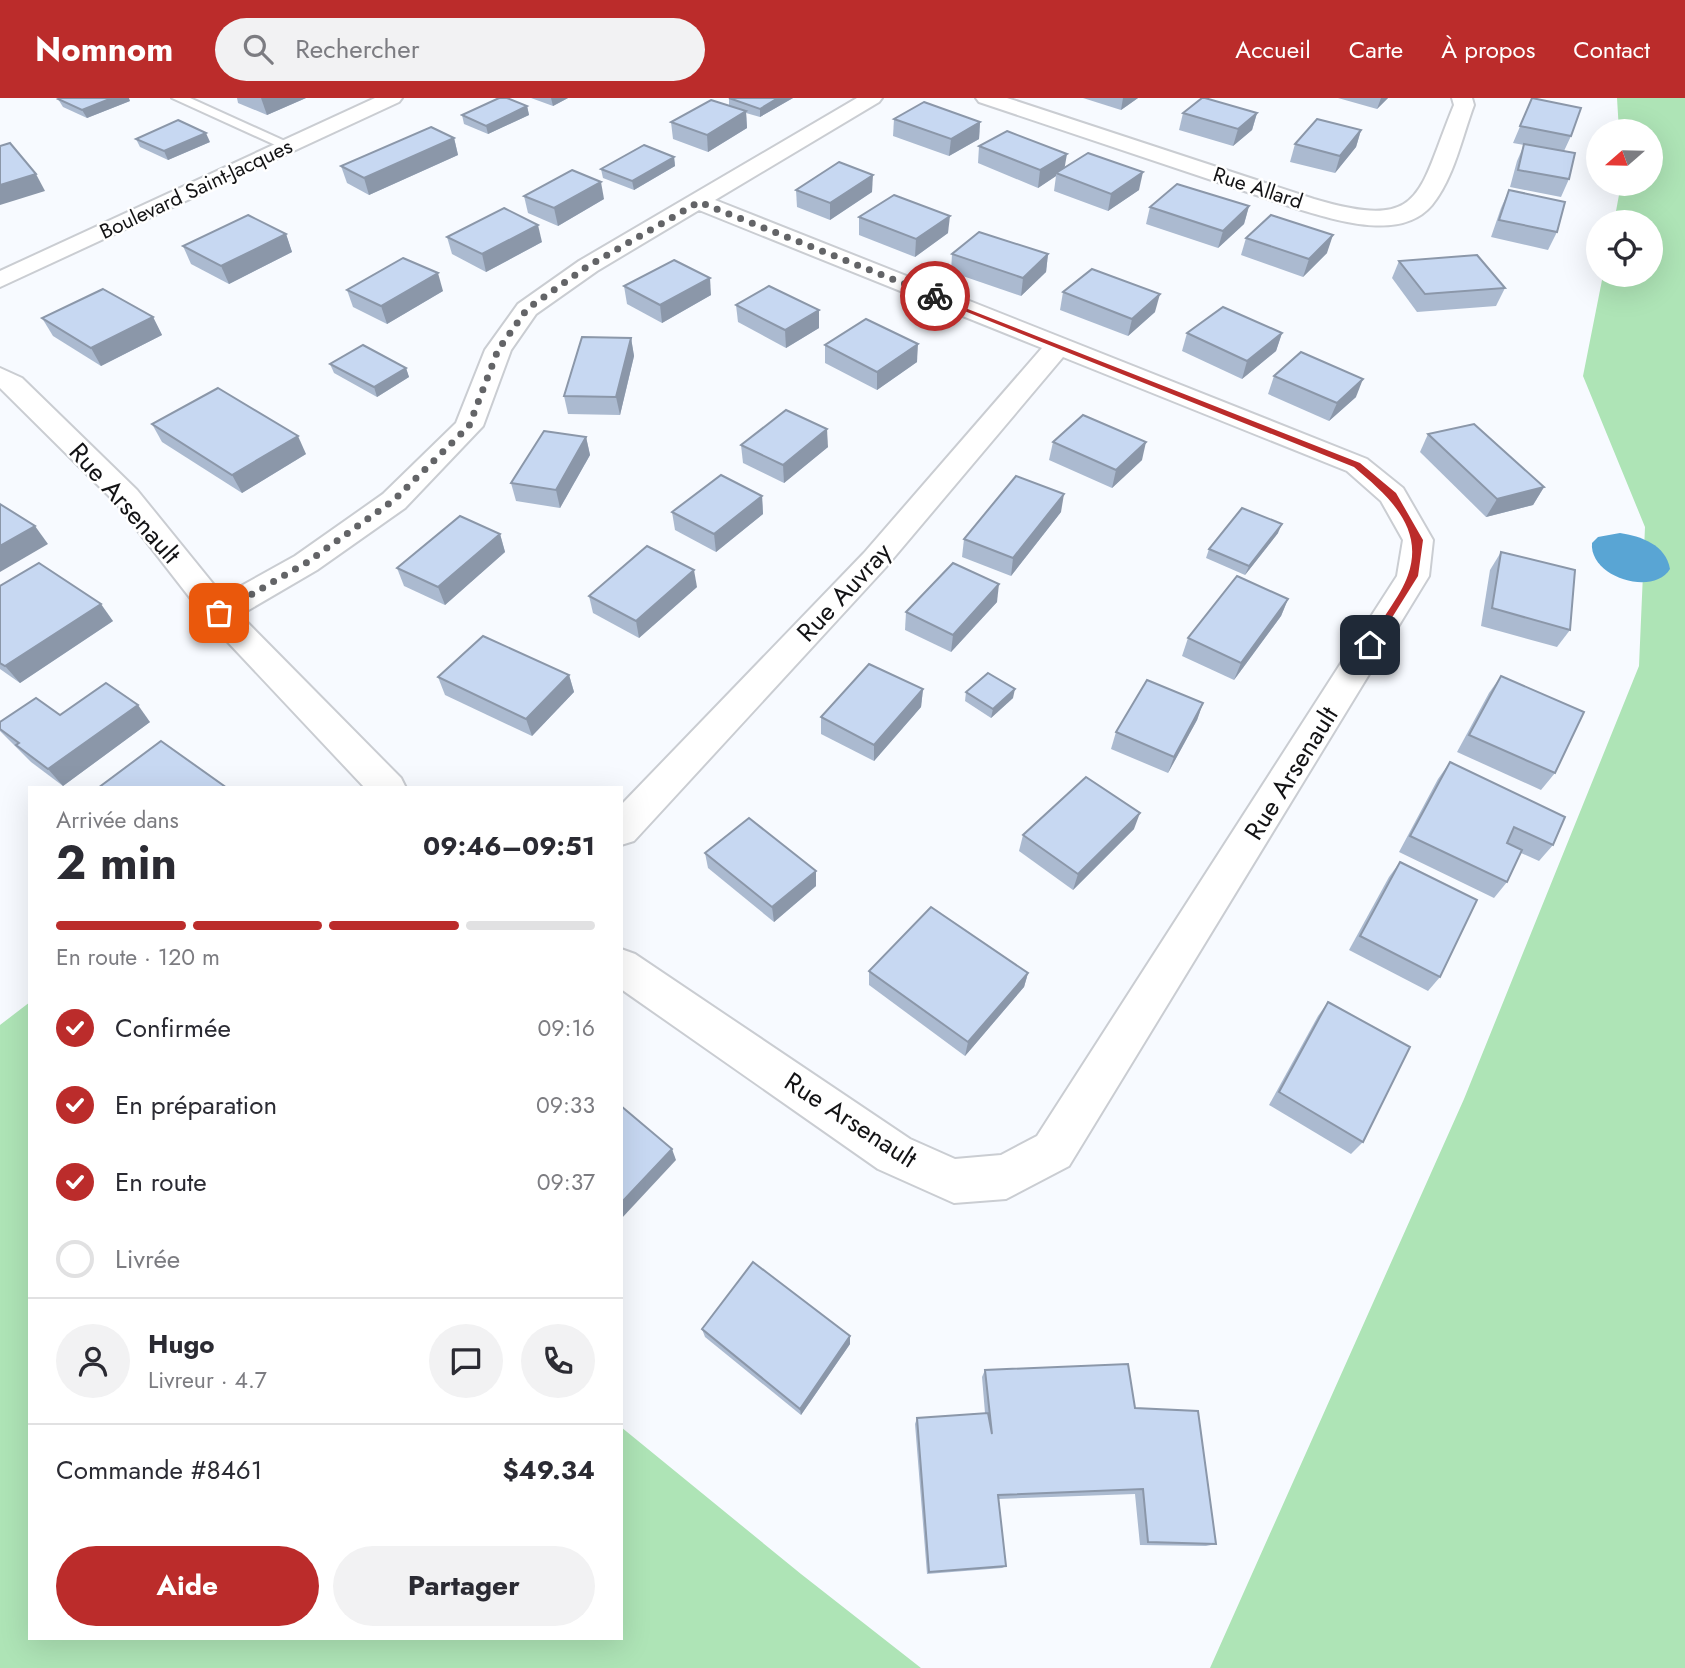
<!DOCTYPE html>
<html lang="fr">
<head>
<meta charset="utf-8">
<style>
	:root { --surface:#fff; --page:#f2f2f3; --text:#2b2b33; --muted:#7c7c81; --line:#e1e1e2; --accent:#bb2c2b }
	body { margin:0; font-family:Jost,sans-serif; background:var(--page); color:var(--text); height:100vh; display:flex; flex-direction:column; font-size:26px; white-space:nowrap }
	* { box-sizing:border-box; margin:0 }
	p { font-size:23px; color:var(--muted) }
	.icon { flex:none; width:38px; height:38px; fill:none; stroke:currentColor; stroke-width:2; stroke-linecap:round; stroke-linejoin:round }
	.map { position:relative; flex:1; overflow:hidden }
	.side { position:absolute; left:28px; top:688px; width:595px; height:854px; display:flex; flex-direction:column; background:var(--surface); border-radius:0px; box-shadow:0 7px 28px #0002 }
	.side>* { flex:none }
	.needle { width:46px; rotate:250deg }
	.controls { position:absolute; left:1586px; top:21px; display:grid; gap:14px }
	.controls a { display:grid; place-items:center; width:77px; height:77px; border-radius:50%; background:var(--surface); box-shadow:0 7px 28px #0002; font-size:35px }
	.pin { position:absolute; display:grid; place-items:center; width:60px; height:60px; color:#fff; margin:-30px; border-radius:14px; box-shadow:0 4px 10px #0006 }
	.courier { position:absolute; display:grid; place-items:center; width:70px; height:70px; margin:-35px; border:5px solid #bb2c2b; border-radius:50%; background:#fff; color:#222; box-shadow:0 2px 9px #0007 }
	.summary em { font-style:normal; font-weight:700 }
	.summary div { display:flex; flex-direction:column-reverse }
	.summary { display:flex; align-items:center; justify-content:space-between; height:119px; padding:0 28px }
	h1 { font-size:46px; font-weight:700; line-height:52px }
	.bar { display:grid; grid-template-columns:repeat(4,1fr); gap:10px 7px; align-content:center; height:84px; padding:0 28px }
	.bar i { height:9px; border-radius:5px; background:var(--line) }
	.bar .selected { background:var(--accent) }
	.bar p { grid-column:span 4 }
	.line { display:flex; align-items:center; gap:18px; padding:0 28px; border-top:2px solid var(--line) }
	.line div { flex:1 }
	.round { display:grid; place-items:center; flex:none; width:74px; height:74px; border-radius:37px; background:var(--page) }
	ol { padding:0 28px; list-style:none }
	li { display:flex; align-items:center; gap:21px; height:77px }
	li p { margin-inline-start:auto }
	li .icon { padding:7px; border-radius:50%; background:var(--accent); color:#fff; stroke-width:4 }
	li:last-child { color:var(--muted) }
	li i { width:38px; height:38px; border:4px solid var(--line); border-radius:50% }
	.action { display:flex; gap:14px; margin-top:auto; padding:14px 28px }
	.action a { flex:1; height:80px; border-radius:42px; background:var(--accent); color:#fff; font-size:28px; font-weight:700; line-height:80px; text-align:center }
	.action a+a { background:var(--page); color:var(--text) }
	header { display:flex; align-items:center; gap:42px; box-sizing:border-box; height:98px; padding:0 35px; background:var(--accent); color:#fff }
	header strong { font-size:33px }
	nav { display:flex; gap:38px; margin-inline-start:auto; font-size:24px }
	.search { width:490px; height:63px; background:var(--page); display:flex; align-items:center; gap:18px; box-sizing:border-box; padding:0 24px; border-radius:38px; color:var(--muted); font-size:26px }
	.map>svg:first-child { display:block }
	.green { fill:#aee4b6 }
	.water { fill:#59a5d4 }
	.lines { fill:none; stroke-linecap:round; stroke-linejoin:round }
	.service-casing { stroke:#cacdd2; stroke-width:4 }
	.minor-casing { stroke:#cacdd2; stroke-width:4 }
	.tertiary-casing { stroke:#cacdd2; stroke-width:4 }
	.service { fill:#fff; fill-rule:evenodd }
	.minor { fill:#fff; fill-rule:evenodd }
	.tertiary { fill:#fff; fill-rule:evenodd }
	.wall { fill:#abbad0 }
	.shaded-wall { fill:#8b97a9 }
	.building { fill:#c7d8f2; stroke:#8b97a9; stroke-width:2 }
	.route { fill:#bb2c2b }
	.done { stroke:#636467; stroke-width:7; stroke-dasharray:0 12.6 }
	.labels { text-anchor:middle; stroke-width:5; stroke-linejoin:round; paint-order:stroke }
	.far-street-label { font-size:21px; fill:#131315; stroke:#fff }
	.street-label { font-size:26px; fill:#131315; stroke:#fff }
</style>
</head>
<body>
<header>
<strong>Nomnom</strong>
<div class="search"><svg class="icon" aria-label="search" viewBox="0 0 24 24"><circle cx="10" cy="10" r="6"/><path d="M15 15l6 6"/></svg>Rechercher</div>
<nav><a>Accueil</a><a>Carte</a><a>À propos</a><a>Contact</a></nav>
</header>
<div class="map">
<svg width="1685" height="1570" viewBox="0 0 1685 1570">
	<rect width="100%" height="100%" fill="#f7faff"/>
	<g class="green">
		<polygon points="1617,0 1685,0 1685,1570 1210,1570 1464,1001 1639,568 1645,429 1583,278 1603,177 1650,177 1650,124 1614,124 1621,86 1650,86 1650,33 1619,33"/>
		<polygon points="30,904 30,1540 621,1540 621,1329 801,1476 921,1570 0,1570 0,927"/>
	</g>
	<path class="water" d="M 1620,435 C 1641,438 1666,447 1670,471 C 1653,499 1589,479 1592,445 L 1598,439 Z"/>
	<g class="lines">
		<defs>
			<polygon id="service" points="172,0 190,0 296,48 294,51 284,51"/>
			<g id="minor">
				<polygon points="857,0 882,0 879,4 715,102 1367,361 1403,390 1433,442 1429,478 1069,1068 1006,1101 954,1105 878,1071 621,891 621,851 635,856 910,1041 955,1061 1001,1057 1037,1038 1397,478 1403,442 1381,403 1347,373 1063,259 886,469 634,743 621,747 621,707 864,455 1042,250 699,112 597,173 536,216 511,252 483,328 405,410 317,472 240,517 401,680 406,690 365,690 208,523 117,406 0,290 0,270 22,280 137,392 223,498 295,458 383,396 456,325 485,252 518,206 579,163"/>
				<path d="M 976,0 L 1007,0 L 1314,101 C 1425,134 1417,96 1454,7 L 1452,0 L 1472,0 L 1474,7 C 1462,39 1454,80 1432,107 C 1401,144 1336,122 1298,111 L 979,4 Z"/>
			</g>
			<polygon id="tertiary" points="375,0 402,0 399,4 0,189 0,173"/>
		</defs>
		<use href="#service" class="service-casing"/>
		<use href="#minor" class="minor-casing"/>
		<use href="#tertiary" class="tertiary-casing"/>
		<use href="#service" class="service"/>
		<use href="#minor" class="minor"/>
		<use href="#tertiary" class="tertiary"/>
	</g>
	<g class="wall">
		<polygon points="237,0 306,0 267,17 238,5"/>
		<polygon points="531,0 568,0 553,8"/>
		<polygon points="729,0 793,0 760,19 746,15 747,30 708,54 673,41 671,24 729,8"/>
		<polygon points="1083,0 1138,0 1121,12"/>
		<polygon points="1338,0 1388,0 1377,11"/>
		<polygon points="1532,0 1571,38 1564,53 1569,81 1561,99 1510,89 1517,63 1524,47 1513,45"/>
		<polygon points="58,1 130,3 87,20 63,9"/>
		<polygon points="527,8 529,17 488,36 464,26 462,17"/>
		<polygon points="1183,15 1257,15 1252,32 1233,48 1179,32"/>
		<polygon points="894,21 980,24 979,41 949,58 893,38"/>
		<polygon points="1361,32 1356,49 1335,75 1290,64 1295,46"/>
		<polygon points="454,40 458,57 369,97 347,85 341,68"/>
		<polygon points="136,41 210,44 168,62 140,49"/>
		<polygon points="979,48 1065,70 1139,92 1108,113 1054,93 1056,78 1038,90 978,65"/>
		<polygon points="674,59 675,68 634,92 603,80 601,71"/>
		<polygon points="796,92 872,94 830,122 797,109"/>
		<polygon points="1509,92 1557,134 1548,152 1491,139 1501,110"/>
		<polygon points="524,98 604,101 558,128 528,115"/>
		<polygon points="1249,108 1244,126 1218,150 1146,126 1150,109"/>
		<polygon points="859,119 948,135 915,159 859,137"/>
		<polygon points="286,136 292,154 229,186 191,166 183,148"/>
		<polygon points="447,139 542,144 486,174 452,156"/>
		<polygon points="1246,140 1327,155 1303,179 1241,157"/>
		<polygon points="952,156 1048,156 1046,174 1021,198 951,174"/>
		<polygon points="1399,163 1505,190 1496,208 1417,214 1392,180"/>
		<polygon points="624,188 711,197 662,225 627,206"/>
		<polygon points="347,192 443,193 387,226 353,209"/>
		<polygon points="1063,194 1155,214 1128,238 1060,212"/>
		<polygon points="736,207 819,230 786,250 738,224"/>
		<polygon points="153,219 162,237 101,268 53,238 42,220"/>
		<polygon points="1187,235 1282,235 1276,253 1242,281 1182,253"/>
		<polygon points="631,240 634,258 620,317 568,316 564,298"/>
		<polygon points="825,247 917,264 877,292 825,265"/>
		<polygon points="330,266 406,270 409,279 377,299 334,275"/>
		<polygon points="1274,278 1356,299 1329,323 1268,296"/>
		<polygon points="152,326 306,356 242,395 162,344"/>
		<polygon points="1428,336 1544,389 1533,407 1486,419 1420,354"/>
		<polygon points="586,339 590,357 560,410 516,403 511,385"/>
		<polygon points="1053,344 1142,362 1112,390 1049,362"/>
		<polygon points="741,347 828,349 784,385 743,365"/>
		<polygon points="762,398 763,416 716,454 675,432 672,414"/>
		<polygon points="1061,414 1011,478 962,459 964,441"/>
		<polygon points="1278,435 1245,477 1206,460 1209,451"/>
		<polygon points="500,436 505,454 445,507 404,488 397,470"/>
		<polygon points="1501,454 1570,532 1557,549 1481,528 1490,472"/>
		<polygon points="0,488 113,523 20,585 0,571"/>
		<polygon points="697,489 639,540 593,515 589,498"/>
		<polygon points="1288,501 1281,518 1234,582 1182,558 1188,540"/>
		<polygon points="997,504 951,554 905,532 906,514"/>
		<polygon points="569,577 574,594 532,638 445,597 438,579"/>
		<polygon points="1501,578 1555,675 1541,692 1457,654 1489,595"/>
		<polygon points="923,591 921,609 874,663 821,636 821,619"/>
		<polygon points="966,594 1013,600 991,620 965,603"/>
		<polygon points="1203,605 1197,622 1168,675 1111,651 1116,634"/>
		<polygon points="60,617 150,624 63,688 31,664 0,633 0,624"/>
		<polygon points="1450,664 1553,747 1539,763 1521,755 1507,784 1494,800 1399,754 1438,681"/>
		<polygon points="1134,731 1073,792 1019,753 1023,737"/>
		<polygon points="705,755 816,773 816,788 774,824 708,770"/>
		<polygon points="1400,764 1440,879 1428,893 1349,852 1389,779"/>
		<polygon points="869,873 1028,875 1024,889 965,958 869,887"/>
		<polygon points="1328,904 1363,1044 1351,1056 1269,1007 1318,918"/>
		<polygon points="702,1231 850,1238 850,1246 801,1317 705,1239"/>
		<polygon points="985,1272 1135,1310 1216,1446 1206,1448 1140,1447 1135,1396 998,1401 1006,1468 1002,1470 927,1476 915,1326 917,1320 985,1315 982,1279"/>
	</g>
	<g class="shaded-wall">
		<polygon points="112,0 129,0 130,3 87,20 82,12"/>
		<polygon points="261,0 306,0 267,17"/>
		<polygon points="551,0 568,0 553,8"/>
		<polygon points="778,0 793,0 760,19 760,11"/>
		<polygon points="1123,0 1138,0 1121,12"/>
		<polygon points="1381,0 1388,0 1377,11"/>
		<polygon points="527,8 529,17 488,36 486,28"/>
		<polygon points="746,13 747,30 708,54 707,37"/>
		<polygon points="1257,15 1252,32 1233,48 1238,31"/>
		<polygon points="980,24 979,41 949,58 951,41"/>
		<polygon points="1361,32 1356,49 1335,75 1340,58"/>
		<polygon points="206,35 210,44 168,62 164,53"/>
		<polygon points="454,40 458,57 369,97 364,80"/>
		<polygon points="1067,56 1064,73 1056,75 1056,78 1038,90 1040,72"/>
		<polygon points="674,59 675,68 634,92 632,83"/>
		<polygon points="1143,74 1139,92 1108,113 1111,96"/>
		<polygon points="36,76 45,93 0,107 0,87"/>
		<polygon points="873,77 872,94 830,122 830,105"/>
		<polygon points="601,84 604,101 558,128 554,110"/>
		<polygon points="1249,108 1244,126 1218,150 1223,133"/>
		<polygon points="950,118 948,135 915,159 916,141"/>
		<polygon points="538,127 542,144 486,174 482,156"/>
		<polygon points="286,136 292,154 229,186 221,168"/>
		<polygon points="1333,137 1327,155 1303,179 1309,161"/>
		<polygon points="1048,156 1046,174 1021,198 1023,180"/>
		<polygon points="438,175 443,193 387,226 381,208"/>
		<polygon points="710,180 711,197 662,225 660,207"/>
		<polygon points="1160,196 1155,214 1128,238 1132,221"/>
		<polygon points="819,212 819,230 786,250 785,232"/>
		<polygon points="153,219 162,237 101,268 91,250"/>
		<polygon points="1282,235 1276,253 1242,281 1247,263"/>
		<polygon points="631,240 634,258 620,317 616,299"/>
		<polygon points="918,246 917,264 877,292 877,274"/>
		<polygon points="406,270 409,279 377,299 374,289"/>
		<polygon points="1363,281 1356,299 1329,323 1337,305"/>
		<polygon points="827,331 828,349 784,385 783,367"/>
		<polygon points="298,338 306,356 242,395 232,377"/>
		<polygon points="586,339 590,357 560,410 556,392"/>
		<polygon points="1146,344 1142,362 1112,390 1116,372"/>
		<polygon points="1544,389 1533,407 1486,419 1497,401"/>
		<polygon points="1064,396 1061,414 1011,478 1013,460"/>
		<polygon points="762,398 763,416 716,454 714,436"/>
		<polygon points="1282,426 1278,435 1245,477 1249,468"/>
		<polygon points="35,428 48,446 0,474 0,448"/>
		<polygon points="500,436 505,454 445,507 438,489"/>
		<polygon points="694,472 697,489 639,540 636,523"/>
		<polygon points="999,486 997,504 951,554 953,537"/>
		<polygon points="1288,501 1281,518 1234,582 1241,565"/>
		<polygon points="101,506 113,523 20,585 5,568"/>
		<polygon points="569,577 574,594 532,638 526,621"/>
		<polygon points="923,591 921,609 874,663 874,647"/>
		<polygon points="1015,591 1013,600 991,620 993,611"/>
		<polygon points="1203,605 1197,622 1168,675 1174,659"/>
		<polygon points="138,607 150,624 63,688 48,671"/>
		<polygon points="1140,715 1134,731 1073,792 1078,776"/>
		<polygon points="816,773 816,788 774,824 772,809"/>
		<polygon points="1028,875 1024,889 965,958 968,944"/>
		<polygon points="672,1051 676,1062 621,1121 621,1105"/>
		<polygon points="850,1238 850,1246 801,1317 800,1311"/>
	</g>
	<g class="building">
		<polygon points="60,0 112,0 82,12 58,1"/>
		<polygon points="499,0 507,0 527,8 486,28 462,17"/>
		<polygon points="729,0 778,0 760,11"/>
		<polygon points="1202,0 1205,0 1257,15 1238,31 1183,15"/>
		<polygon points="1532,0 1581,10 1571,38 1520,28"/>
		<polygon points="711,2 746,13 707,37 671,24"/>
		<polygon points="924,4 980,24 951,41 894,21"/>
		<polygon points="1317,21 1361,32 1340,58 1295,46"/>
		<polygon points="178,22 206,35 164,53 136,41"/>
		<polygon points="431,29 454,40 364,80 341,68"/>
		<polygon points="1007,33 1067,56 1040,72 979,48"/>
		<polygon points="10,45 36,76 0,87 0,48"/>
		<polygon points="1524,46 1575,55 1569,81 1518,72"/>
		<polygon points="644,47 674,59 632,83 601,71"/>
		<polygon points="1088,55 1143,74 1111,96 1056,75"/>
		<polygon points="839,64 873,77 830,105 796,92"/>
		<polygon points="572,72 601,84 554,110 524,98"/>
		<polygon points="1177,86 1249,108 1223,133 1150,109"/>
		<polygon points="1509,92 1565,104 1557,134 1499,122"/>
		<polygon points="894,97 950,118 916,141 859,119"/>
		<polygon points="504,110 538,127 482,156 447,139"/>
		<polygon points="248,117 286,136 221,168 183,148"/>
		<polygon points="1271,117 1333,137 1309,161 1246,140"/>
		<polygon points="979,134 1048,156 1023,180 952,156"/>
		<polygon points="1477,157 1505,190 1425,196 1399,163"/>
		<polygon points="403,160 438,175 381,208 347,192"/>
		<polygon points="674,162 710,180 660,207 624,188"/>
		<polygon points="1092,171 1160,196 1132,221 1063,194"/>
		<polygon points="769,188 819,212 785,232 736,207"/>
		<polygon points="103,191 153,219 91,250 42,220"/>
		<polygon points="1223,209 1282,235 1247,263 1187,235"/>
		<polygon points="866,221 918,246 877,274 825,247"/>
		<polygon points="582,239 631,240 616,299 564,298"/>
		<polygon points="363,247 406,270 374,289 330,266"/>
		<polygon points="1301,254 1363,281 1337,305 1274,278"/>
		<polygon points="218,290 298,338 232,377 152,326"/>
		<polygon points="786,312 827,331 783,367 741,347"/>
		<polygon points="1083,317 1146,344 1116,372 1053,344"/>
		<polygon points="1474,326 1544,389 1497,401 1428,336"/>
		<polygon points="544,333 586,339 556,392 511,385"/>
		<polygon points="721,377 762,398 714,436 672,414"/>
		<polygon points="1016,378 1064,396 1013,460 964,441"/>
		<polygon points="0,406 35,428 0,448"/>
		<polygon points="1242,410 1282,426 1249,468 1209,451"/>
		<polygon points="460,418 500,436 438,489 397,470"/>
		<polygon points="647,448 694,472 636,523 589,498"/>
		<polygon points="1501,454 1575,472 1570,532 1492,510"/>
		<polygon points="39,465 101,506 5,568 0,565 0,488"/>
		<polygon points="953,465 999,486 953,537 906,514"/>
		<polygon points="1237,478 1288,501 1241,565 1188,540"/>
		<polygon points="483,538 569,577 526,621 438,579"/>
		<polygon points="869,566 923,591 874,647 821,619"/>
		<polygon points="988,575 1015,591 993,611 966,594"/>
		<polygon points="1501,578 1584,614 1555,675 1469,637"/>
		<polygon points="1147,582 1203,605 1174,659 1116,634"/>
		<polygon points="106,585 138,607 48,671 16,647 19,645 0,631 0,624 36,600 60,617"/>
		<polygon points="161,643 227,690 98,690"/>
		<polygon points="1450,664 1565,719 1553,747 1514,729 1507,745 1522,752 1507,784 1410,738"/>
		<polygon points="1086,679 1140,715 1078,776 1023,737"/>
		<polygon points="749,720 816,773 772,809 705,755"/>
		<polygon points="1400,764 1477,802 1440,879 1360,838"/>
		<polygon points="931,809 1028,875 968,944 869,873"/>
		<polygon points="1328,904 1410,949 1363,1044 1279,994"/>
		<polygon points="621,1008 672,1051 621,1105"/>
		<polygon points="753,1164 850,1238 800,1311 702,1231"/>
		<polygon points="1128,1266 1135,1310 1198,1313 1216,1446 1148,1444 1143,1391 998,1397 1006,1468 929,1474 917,1320 988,1315 992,1336 985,1272"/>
	</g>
	<path class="route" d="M 932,197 L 1360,365 L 1396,395 L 1423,442 L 1418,478 L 1373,550 L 1365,547 C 1377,528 1401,498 1408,477 C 1425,429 1387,397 1354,369 L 932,200 Z"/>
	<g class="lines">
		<polyline class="done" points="219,515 306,465 394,402 469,328 498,252 527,211 588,168 699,104 935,198"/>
	</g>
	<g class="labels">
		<g class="far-street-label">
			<text transform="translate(1258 90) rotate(18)" y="7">Rue Allard</text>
			<text transform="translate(196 91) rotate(-25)" y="7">Boulevard Saint-Jacques</text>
		</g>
		<g class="street-label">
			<text transform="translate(125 405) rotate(48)" y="9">Rue Arsenault</text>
			<text transform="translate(844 494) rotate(-47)" y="9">Rue Auvray</text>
			<text transform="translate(1291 675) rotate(-58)" y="9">Rue Arsenault</text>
			<text transform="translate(851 1022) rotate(33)" y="9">Rue Arsenault</text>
		</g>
	</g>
</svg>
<div class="controls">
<a><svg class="needle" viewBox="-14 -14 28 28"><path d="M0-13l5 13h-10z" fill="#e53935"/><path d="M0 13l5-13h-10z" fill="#7c7c81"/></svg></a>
<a><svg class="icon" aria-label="locate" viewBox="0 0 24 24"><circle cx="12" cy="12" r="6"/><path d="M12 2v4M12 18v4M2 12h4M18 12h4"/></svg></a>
</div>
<div class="pin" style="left:219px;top:515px;background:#ea580c"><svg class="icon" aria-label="bag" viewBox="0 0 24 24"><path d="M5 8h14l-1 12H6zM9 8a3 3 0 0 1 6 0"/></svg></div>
<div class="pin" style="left:1370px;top:547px;background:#1f2937"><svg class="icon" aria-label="home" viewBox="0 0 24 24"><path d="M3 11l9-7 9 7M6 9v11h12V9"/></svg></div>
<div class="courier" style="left:935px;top:198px"><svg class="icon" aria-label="bike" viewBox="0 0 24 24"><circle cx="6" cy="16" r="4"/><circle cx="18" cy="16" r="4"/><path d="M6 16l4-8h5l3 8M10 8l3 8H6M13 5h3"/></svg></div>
<section class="side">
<div class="summary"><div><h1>2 min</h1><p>Arrivée dans</p></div><em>09:46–09:51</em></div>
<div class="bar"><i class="selected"></i><i class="selected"></i><i class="selected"></i><i></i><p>En route · 120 m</p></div>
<ol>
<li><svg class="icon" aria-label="check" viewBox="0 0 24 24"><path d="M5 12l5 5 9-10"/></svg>Confirmée<p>09:16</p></li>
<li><svg class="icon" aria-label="check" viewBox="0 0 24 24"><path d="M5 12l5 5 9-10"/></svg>En préparation<p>09:33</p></li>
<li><svg class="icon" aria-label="check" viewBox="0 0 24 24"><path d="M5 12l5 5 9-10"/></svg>En route<p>09:37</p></li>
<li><i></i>Livrée</li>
</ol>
<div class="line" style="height:126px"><a class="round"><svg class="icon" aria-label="person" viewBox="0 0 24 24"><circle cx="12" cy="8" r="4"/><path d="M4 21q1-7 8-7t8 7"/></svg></a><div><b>Hugo</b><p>Livreur · 4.7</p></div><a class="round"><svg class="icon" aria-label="chat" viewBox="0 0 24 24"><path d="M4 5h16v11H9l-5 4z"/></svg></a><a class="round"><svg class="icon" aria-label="phone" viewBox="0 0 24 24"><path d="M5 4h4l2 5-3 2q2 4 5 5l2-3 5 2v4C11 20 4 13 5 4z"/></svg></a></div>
<div class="line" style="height:91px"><div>Commande #8461</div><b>$49.34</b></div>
<div class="action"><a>Aide</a><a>Partager</a></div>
</section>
</div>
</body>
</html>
